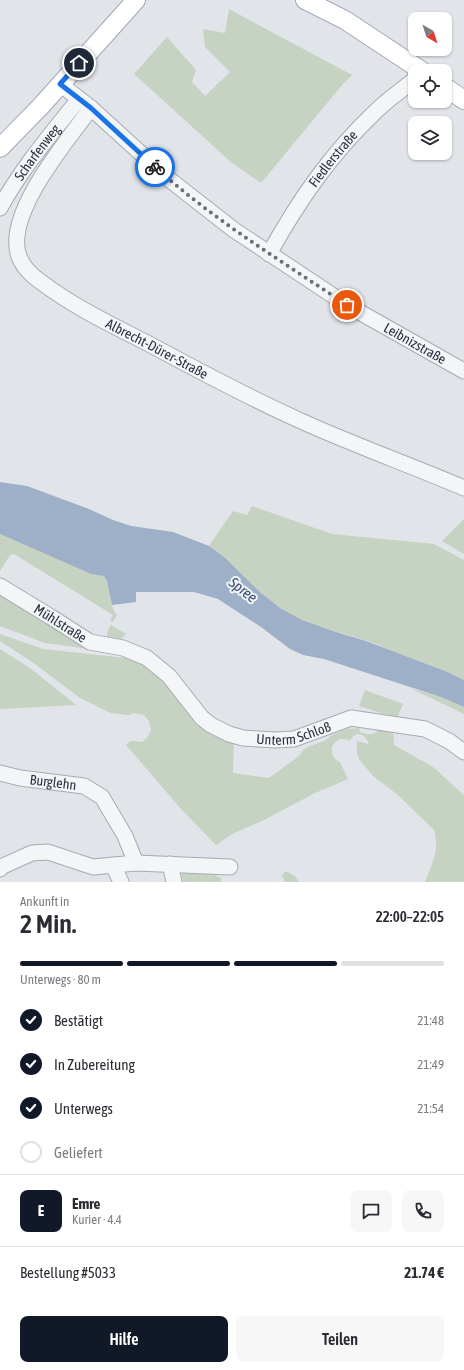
<!DOCTYPE html>
<html lang="de">
<head>
<meta charset="utf-8">
<style>
	:root { --surface:#fff; --page:#f7f7f7; --text:#2b2b33; --muted:#7c7c81; --line:#e1e1e2; --accent:#111827 }
	body { margin:0; font-family:"Asap Condensed",sans-serif; background:var(--page); color:var(--text); height:100vh; display:flex; flex-direction:column; font-size:15px; white-space:nowrap }
	* { box-sizing:border-box; margin:0 }
	p { font-size:13px; color:var(--muted) }
	.icon { flex:none; width:22px; height:22px; fill:none; stroke:currentColor; stroke-width:2; stroke-linecap:round; stroke-linejoin:round }
	.map { position:relative; height:882px; overflow:hidden }
	.side { display:flex; flex-direction:column; background:var(--surface); flex:1 }
	.side>* { flex:none }
	.needle { width:26px; rotate:141deg }
	.buttons { position:absolute; left:408px; top:12px; display:grid; gap:8px }
	.buttons a { display:grid; place-items:center; width:44px; height:44px; border-radius:8px; background:var(--surface); box-shadow:0 1px 3px #0004; font-size:20px }
	.pin { position:absolute; display:grid; place-items:center; width:34px; height:34px; color:#fff; margin:-17px; border:2px solid #fff; border-radius:50%; box-shadow:0 1px 4px #0007 }
	.courier { position:absolute; display:grid; place-items:center; width:40px; height:40px; margin:-20px; border:3px solid #1a73e8; border-radius:50%; background:#fff; color:#222; box-shadow:0 1px 5px #0007 }
	.headline em { font-style:normal; font-weight:600 }
	.headline div { display:flex; flex-direction:column-reverse }
	.headline { display:flex; align-items:center; justify-content:space-between; height:68px; padding:0 20px }
	h1 { font-size:26px; font-weight:600; line-height:30px }
	.bar { display:grid; grid-template-columns:repeat(4,1fr); gap:6px 4px; align-content:center; height:48px; padding:0 20px }
	.bar i { height:5px; border-radius:3px; background:var(--line) }
	.bar .selected { background:var(--accent) }
	.bar p { grid-column:span 4 }
	.line { display:flex; align-items:center; gap:10px; padding:0 20px; border-top:1px solid var(--line) }
	.line div { flex:1 }
	.round { display:grid; place-items:center; flex:none; width:42px; height:42px; border-radius:8px; background:var(--page) }
	ol { padding:0 20px; list-style:none }
	li { display:flex; align-items:center; gap:12px; height:44px }
	li p { margin-inline-start:auto }
	li .icon { padding:4px; border-radius:50%; background:var(--accent); color:#fff; stroke-width:4 }
	li:last-child { color:var(--muted) }
	li i { width:22px; height:22px; border:2px solid var(--line); border-radius:50% }
	.action { display:flex; gap:8px; margin-top:auto; padding:8px 20px }
	.action a { flex:1; height:46px; border-radius:8px; background:var(--accent); color:#fff; font-size:16px; font-weight:600; line-height:46px; text-align:center }
	.action a+a { background:var(--page); color:var(--text) }
	.map>svg:first-child { display:block }
	.green { fill:#c6d2c2 }
	.water { fill:#9db0c7 }
	.lines { fill:none; stroke-linecap:round; stroke-linejoin:round }
	.minor-casing { stroke:#a6abb3; stroke-width:17 }
	.major-casing { stroke:#a1a7b4; stroke-width:20 }
	.minor { stroke:#f3f5f7; stroke-width:15 }
	.major { stroke:#fff; stroke-width:18 }
	.done { stroke:#6a707b; stroke-width:4; stroke-dasharray:0 7.2 }
	.route { stroke:#1a73e8; stroke-width:5 }
	.labels { text-anchor:middle; stroke-width:4; stroke-linejoin:round; paint-order:stroke }
	.street-label { font-size:14px; fill:#2a3140; stroke:#f0f3f6 }
	.water-label { font-size:15px; font-style:italic; fill:#364e72; stroke:#f0f3f6 }
</style>
</head>
<body>
<div class="map">
<svg width="464" height="882" viewBox="0 0 464 882">
	<rect width="100%" height="100%" fill="#e1e4e9"/>
	<g class="green">
		<polygon points="229,9 352,75 343,84 261,183 232,163 134,74 167,37 196,70 192,82 205,96 230,72 205,47 203,29 225,33"/>
		<path d="M 252,506 L 332,534 L 434,544 L 464,560 L 464,680 C 446,671 427,664 408,657 C 394,652 380,645 365,640 C 336,631 306,625 280,608 C 254,591 235,565 209,546 L 233,511 L 247,515 Z"/>
		<polygon points="464,519 464,554 442,541"/>
		<path d="M 0,534 L 91,574 L 104,576 C 112,588 108,604 117,615 L 113,622 L 110,620 L 113,615 L 14,554 L 10,555 L 0,571 Z"/>
		<polygon points="0,593 112,652 45,643 0,626"/>
		<path d="M 111,625 L 126,634 L 121,639 L 114,643 L 108,641 C 106,634 107,631 111,625 Z"/>
		<path d="M 0,634 L 43,649 L 126,658 L 145,664 L 234,742 L 233,773 L 269,778 L 299,756 L 304,749 L 310,746 L 324,741 L 332,735 L 346,729 L 359,728 L 360,732 C 367,735 374,736 378,730 L 393,731 L 394,745 L 433,767 L 464,795 L 464,882 L 425,882 C 432,863 440,851 434,830 L 398,795 L 373,776 L 359,759 L 357,754 L 357,741 L 369,744 C 365,733 355,730 350,741 C 342,737 336,739 332,747 C 331,754 333,759 340,762 L 348,779 L 315,793 L 262,821 L 232,834 L 216,845 L 182,810 L 126,745 L 131,741 L 142,742 L 147,738 L 151,730 L 149,721 L 144,715 L 133,713 L 129,715 L 111,713 L 80,698 L 35,664 L 0,641 Z"/>
		<polygon points="0,649 30,668 76,705 0,709"/>
		<polygon points="410,688 441,697 464,707 464,714"/>
		<polygon points="365,690 403,704 397,718 359,706"/>
		<polygon points="181,869 217,870 216,876 221,878 221,882 183,882"/>
		<polygon points="285,872 288,872 295,876 299,882 285,882 282,875"/>
	</g>
	<polygon class="water" points="0,482 27,486 89,509 113,520 131,526 173,532 209,546 224,557 261,593 280,608 302,620 333,631 366,641 445,671 464,680 464,707 441,697 324,659 303,655 290,649 261,627 218,599 194,592 136,592 136,602 112,605 107,581 104,576 91,574 0,534"/>
	<g class="lines">
		<defs>
			<g id="minor">
				<path id="s1" d="M 60,84 L 91,108 L 170,180 L 234,230 L 347,305 L 464,371"/>
				<path id="s2" d="M 91,108 C 67,141 7,211 18,253 C 21,265 31,275 41,282 C 74,307 112,325 149,344 C 199,371 250,398 301,421 C 354,445 410,465 464,488"/>
				<path id="s3" d="M 0,208 C 21,169 51,134 79,99"/>
				<path id="s4" d="M 269,254 C 299,200 330,155 375,112 C 387,100 402,90 415,79"/>
				<path id="s5" d="M 0,586 L 51,617 L 90,642 L 123,648 L 147,658 L 169,676 L 202,718 L 211,725 L 229,734 L 243,738 L 275,740 L 294,739 L 351,718 L 425,729 L 449,741 L 464,752"/>
				<path id="s6" d="M 0,773 L 20,778 L 84,786 L 102,797 L 125,836 L 136,863"/>
				<polyline points="170,864 174,882"/>
				<polyline points="113,865 121,882"/>
				<polyline points="0,869 1,867 32,853 48,852 93,867 136,863 230,867"/>
			</g>
			<g id="major">
				<polyline points="305,0 345,20 422,71"/>
				<polyline points="445,87 464,100"/>
				<polyline points="0,148 41,106 136,0"/>
			</g>
		</defs>
		<use href="#minor" class="minor-casing"/>
		<use href="#major" class="major-casing"/>
		<use href="#minor" class="minor"/>
		<use href="#major" class="major"/>
	</g>
	<g class="lines">
		<path class="done" d="M 155,167 C 214,220 281,261 347,305"/>
		<polyline class="route" points="79,63 60,84 91,108 155,167"/>
	</g>
	<g class="labels">
		<g class="street-label">
			<text dy="5" stroke="none"><textPath href="#s3" startOffset="67">Scharfenweg</textPath></text>
			<text dy="5" stroke="none"><textPath href="#s4" startOffset="115">Fiedlerstraße</textPath></text>
			<text dy="5" stroke="none"><textPath href="#s1" startOffset="441">Leibnizstraße</textPath></text>
			<text dy="5" stroke="none"><textPath href="#s2" startOffset="338">Albrecht-Dürer-Straße</textPath></text>
			<text dy="5" stroke="none"><textPath href="#s5" startOffset="71">Mühlstraße</textPath></text>
			<text dy="5" stroke="none"><textPath href="#s5" startOffset="345">Unterm Schloß</textPath></text>
			<text dy="5" stroke="none"><textPath href="#s6" startOffset="54">Burglehn</textPath></text>
		</g>
		<g class="water-label">
			<text transform="translate(243 590) rotate(38)" y="5">Spree</text>
		</g>
	</g>
</svg>
<div class="buttons">
<a><svg class="needle" viewBox="-14 -14 28 28"><path d="M0-13l5 13h-10z" fill="#e53935"/><path d="M0 13l5-13h-10z" fill="#7c7c81"/></svg></a>
<a><svg class="icon" aria-label="locate" viewBox="0 0 24 24"><circle cx="12" cy="12" r="6"/><path d="M12 2v4M12 18v4M2 12h4M18 12h4"/></svg></a>
<a><svg class="icon" aria-label="layers" viewBox="0 0 24 24"><path d="M12 4l9 5-9 5-9-5zM3 14l9 5 9-5"/></svg></a>
</div>
<div class="pin" style="left:347px;top:305px;background:#ea580c"><svg class="icon" aria-label="bag" viewBox="0 0 24 24"><path d="M5 8h14l-1 12H6zM9 8a3 3 0 0 1 6 0"/></svg></div>
<div class="pin" style="left:79px;top:63px;background:#1f2937"><svg class="icon" aria-label="home" viewBox="0 0 24 24"><path d="M3 11l9-7 9 7M6 9v11h12V9"/></svg></div>
<div class="courier" style="left:155px;top:167px"><svg class="icon" aria-label="bike" viewBox="0 0 24 24"><circle cx="6" cy="16" r="4"/><circle cx="18" cy="16" r="4"/><path d="M6 16l4-8h5l3 8M10 8l3 8H6M13 5h3"/></svg></div>
</div>
<section class="side">
<div class="headline"><div><h1>2 Min.</h1><p>Ankunft in</p></div><em>22:00–22:05</em></div>
<div class="bar"><i class="selected"></i><i class="selected"></i><i class="selected"></i><i></i><p>Unterwegs · 80 m</p></div>
<ol>
<li><svg class="icon" aria-label="check" viewBox="0 0 24 24"><path d="M5 12l5 5 9-10"/></svg>Bestätigt<p>21:48</p></li>
<li><svg class="icon" aria-label="check" viewBox="0 0 24 24"><path d="M5 12l5 5 9-10"/></svg>In Zubereitung<p>21:49</p></li>
<li><svg class="icon" aria-label="check" viewBox="0 0 24 24"><path d="M5 12l5 5 9-10"/></svg>Unterwegs<p>21:54</p></li>
<li><i></i>Geliefert</li>
</ol>
<div class="line" style="height:72px"><b class="round" style="background:var(--accent);color:#fff">E</b><div><b>Emre</b><p>Kurier · 4.4</p></div><a class="round"><svg class="icon" aria-label="chat" viewBox="0 0 24 24"><path d="M4 5h16v11H9l-5 4z"/></svg></a><a class="round"><svg class="icon" aria-label="phone" viewBox="0 0 24 24"><path d="M5 4h4l2 5-3 2q2 4 5 5l2-3 5 2v4C11 20 4 13 5 4z"/></svg></a></div>
<div class="line" style="height:52px"><div>Bestellung #5033</div><b>21.74 €</b></div>
<div class="action"><a>Hilfe</a><a>Teilen</a></div>
</section>
</body>
</html>
